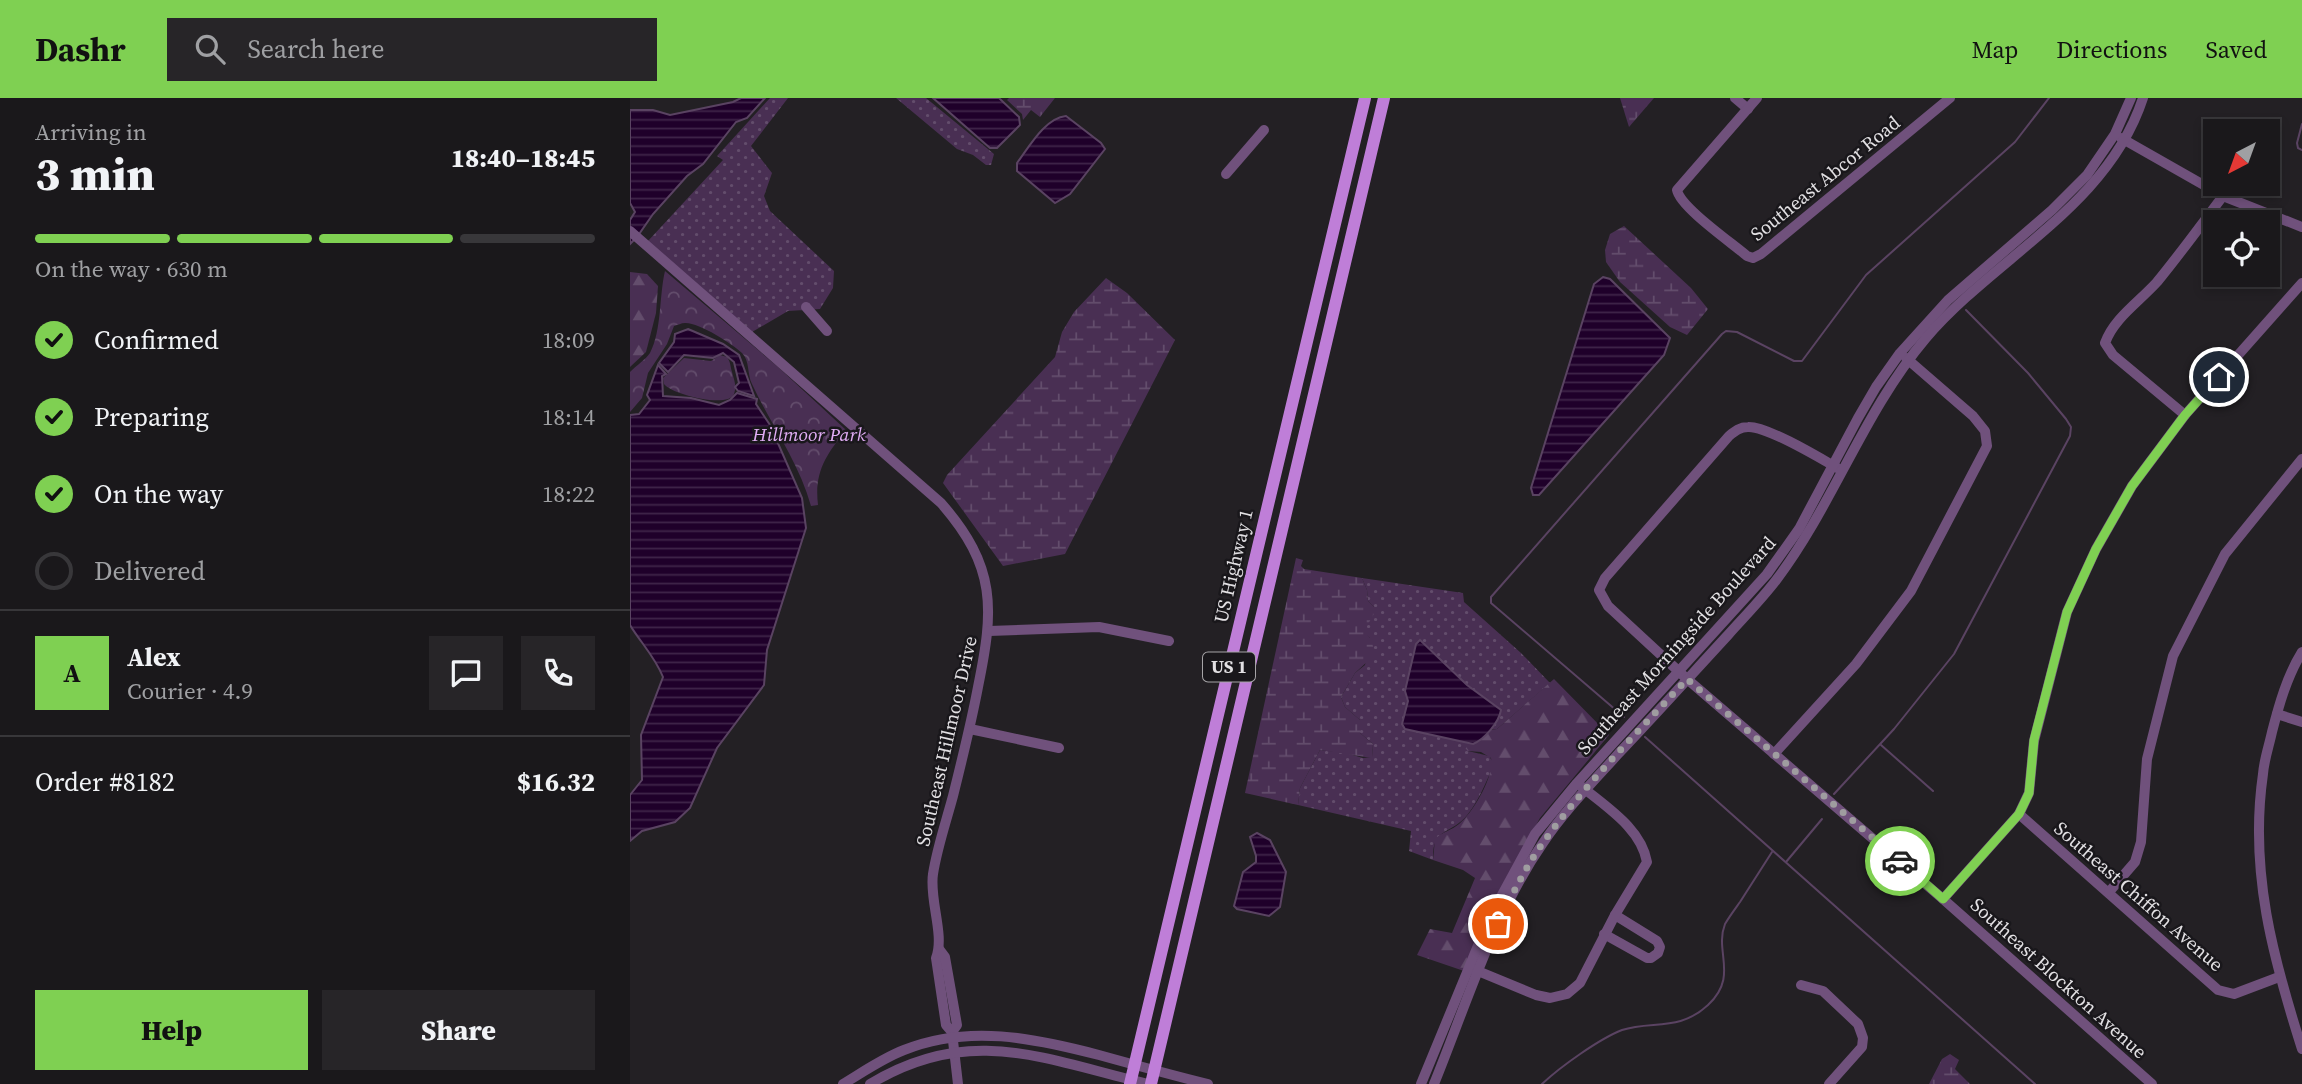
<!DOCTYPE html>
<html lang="en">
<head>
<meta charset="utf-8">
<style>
	:root { --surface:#1a181b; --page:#272528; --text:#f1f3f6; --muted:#9fa0a3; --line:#38373a; --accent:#7fd052 }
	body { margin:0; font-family:"Source Serif 4",serif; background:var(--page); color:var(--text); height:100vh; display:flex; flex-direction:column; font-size:26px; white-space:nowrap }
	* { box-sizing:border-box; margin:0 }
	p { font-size:23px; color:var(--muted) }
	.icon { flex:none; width:38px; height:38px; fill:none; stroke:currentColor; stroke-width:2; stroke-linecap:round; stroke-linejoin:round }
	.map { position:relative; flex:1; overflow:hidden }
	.details { display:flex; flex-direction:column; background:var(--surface); width:630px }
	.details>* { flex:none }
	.needle { width:46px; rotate:221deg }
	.controls { position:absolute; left:1573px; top:21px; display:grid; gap:14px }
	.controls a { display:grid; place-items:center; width:77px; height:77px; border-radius:0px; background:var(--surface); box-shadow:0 4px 10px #0003,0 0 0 2px var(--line); font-size:35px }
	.pin { position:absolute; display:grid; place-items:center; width:60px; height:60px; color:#fff; margin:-30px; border:4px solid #fff; border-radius:50%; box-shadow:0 2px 7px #0007 }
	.courier { position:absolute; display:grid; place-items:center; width:70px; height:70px; margin:-35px; border:5px solid #7fd052; border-radius:50%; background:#fff; color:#222; box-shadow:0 2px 9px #0007 }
	.overview em { font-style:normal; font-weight:800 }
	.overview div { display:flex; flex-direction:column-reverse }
	.overview { display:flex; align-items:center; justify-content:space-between; height:119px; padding:0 35px }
	h1 { font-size:46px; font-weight:800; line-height:52px }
	.bar { display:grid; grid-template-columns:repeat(4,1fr); gap:10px 7px; align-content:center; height:84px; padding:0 35px }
	.bar i { height:9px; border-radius:5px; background:var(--line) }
	.bar .on { background:var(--accent) }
	.bar p { grid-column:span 4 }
	.line { display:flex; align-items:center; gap:18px; padding:0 35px; border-top:2px solid var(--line) }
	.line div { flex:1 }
	.round { display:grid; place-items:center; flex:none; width:74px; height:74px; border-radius:0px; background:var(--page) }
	ol { padding:0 35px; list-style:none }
	li { display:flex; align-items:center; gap:21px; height:77px }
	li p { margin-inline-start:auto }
	li .icon { padding:7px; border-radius:50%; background:var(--accent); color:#111; stroke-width:4 }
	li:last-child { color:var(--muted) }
	li i { width:38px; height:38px; border:4px solid var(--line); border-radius:50% }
	.cta { display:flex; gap:14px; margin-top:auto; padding:14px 35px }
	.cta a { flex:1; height:80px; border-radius:0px; background:var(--accent); color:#111; font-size:28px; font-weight:800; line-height:80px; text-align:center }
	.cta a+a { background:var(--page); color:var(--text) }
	header { display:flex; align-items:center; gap:42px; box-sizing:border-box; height:98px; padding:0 35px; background:var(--accent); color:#111 }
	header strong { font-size:33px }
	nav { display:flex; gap:38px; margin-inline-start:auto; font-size:24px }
	.search { width:490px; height:63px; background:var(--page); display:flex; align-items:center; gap:18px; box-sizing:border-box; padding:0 24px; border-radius:0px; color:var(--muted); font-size:26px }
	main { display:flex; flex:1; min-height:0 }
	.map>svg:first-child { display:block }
	.grass { fill:url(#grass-dots) }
	.forest { fill:url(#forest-firs) }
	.wetland { fill:url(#wetland-marsh) }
	.park { fill:url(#park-crowns) }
	.water { fill:url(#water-rules); stroke:#5a4362; stroke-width:2 }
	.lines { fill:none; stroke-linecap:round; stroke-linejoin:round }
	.stream { stroke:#5a4362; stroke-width:2 }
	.minor { stroke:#70517c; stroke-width:10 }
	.major { stroke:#bf7ed8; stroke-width:12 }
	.done { stroke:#9f9da0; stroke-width:7; stroke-dasharray:0 12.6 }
	.route { stroke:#7fd052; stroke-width:9 }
	.labels { text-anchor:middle; stroke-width:5; stroke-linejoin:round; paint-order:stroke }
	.shield { fill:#19171b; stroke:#a6a4a7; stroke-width:2 }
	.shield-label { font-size:18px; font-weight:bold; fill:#e2e0e3 }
	.street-label { font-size:19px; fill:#e2e0e3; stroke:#19171b }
	.park-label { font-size:19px; font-style:italic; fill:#e1adf5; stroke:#19171b }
</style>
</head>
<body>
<header>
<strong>Dashr</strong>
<div class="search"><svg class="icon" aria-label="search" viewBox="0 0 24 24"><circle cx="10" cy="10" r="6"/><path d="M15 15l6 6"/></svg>Search here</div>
<nav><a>Map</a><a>Directions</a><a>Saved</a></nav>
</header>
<main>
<section class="details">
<div class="overview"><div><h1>3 min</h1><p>Arriving in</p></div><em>18:40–18:45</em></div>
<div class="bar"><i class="on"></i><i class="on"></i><i class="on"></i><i></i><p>On the way · 630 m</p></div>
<ol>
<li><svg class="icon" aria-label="check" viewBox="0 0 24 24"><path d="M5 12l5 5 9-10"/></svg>Confirmed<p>18:09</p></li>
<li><svg class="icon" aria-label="check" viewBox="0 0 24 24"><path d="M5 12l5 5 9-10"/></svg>Preparing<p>18:14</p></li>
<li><svg class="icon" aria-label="check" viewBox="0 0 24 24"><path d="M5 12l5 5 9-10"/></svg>On the way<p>18:22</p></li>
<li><i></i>Delivered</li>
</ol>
<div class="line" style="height:126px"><b class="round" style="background:var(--accent);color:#111">A</b><div><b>Alex</b><p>Courier · 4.9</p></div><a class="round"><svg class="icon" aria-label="chat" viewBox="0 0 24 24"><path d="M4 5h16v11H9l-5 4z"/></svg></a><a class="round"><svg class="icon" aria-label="phone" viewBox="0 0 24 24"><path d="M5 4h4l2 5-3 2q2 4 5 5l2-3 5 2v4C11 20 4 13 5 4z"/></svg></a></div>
<div class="line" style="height:91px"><div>Order #8182</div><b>$16.32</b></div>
<div class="cta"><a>Help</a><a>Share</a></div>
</section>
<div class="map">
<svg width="1672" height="986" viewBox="0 0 1672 986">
	<defs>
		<pattern id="grass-dots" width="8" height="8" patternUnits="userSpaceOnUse" patternTransform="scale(1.75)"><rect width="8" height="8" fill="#492f53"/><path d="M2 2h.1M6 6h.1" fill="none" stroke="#634d6c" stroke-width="1.8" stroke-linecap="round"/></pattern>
		<pattern id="forest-firs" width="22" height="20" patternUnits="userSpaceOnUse" patternTransform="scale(1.75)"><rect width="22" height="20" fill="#492f53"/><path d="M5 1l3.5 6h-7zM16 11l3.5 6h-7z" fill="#634d6c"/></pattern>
		<pattern id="wetland-marsh" width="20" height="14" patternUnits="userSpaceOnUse" patternTransform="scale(1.75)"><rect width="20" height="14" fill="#492f53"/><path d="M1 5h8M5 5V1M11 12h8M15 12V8" fill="none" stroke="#634d6c"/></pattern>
		<pattern id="park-crowns" width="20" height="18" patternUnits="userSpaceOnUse" patternTransform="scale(1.75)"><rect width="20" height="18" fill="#492f53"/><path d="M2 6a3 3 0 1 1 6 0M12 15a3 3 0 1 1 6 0" fill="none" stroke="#634d6c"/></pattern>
		<pattern id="water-rules" width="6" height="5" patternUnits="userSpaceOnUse" patternTransform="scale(1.75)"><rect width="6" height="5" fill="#1f002a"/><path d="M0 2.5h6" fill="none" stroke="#3f2549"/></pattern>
	</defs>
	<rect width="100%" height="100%" fill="#232024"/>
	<g class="grass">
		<polygon points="140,0 158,0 121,48 142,75 134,98 140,113 204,173 203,190 190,211 158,213 122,234 18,143 93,62 87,58"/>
		<polygon points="266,0 296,0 364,56 361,67 356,67 343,57 327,51"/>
		<path d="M 732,480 L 833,495 L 834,504 L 891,555 L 920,585 L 867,631 L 839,633 L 838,653 L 859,658 L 863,664 L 862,671 C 855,686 849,702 838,716 C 821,738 802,728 803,762 L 779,753 L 781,733 L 668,707 L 670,690 L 690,652 L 716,655 L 733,660 L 742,659 L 743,646 L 730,635 L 730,622 L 715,609 L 711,599 L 725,575 L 735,567 L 740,540 L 733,534 L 744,509 L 738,503 L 737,492 Z"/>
	</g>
	<g class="forest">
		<polygon points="0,174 17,176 28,188 26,215 16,254 0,269"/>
		<path d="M 924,581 L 979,637 L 910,720 L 855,819 L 834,873 L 787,857 L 800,831 L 822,835 L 845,780 L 833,772 L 803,762 L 805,741 C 812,734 822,732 829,726 C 843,715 865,677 861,660 L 851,654 L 838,653 L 823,637 L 867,631 Z"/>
	</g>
	<g class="wetland">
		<polygon points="379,0 425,0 410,19 401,12 393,22 392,16 377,2"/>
		<polygon points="990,0 1024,0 999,29"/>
		<polygon points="994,128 1061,190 1078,211 1057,237 1040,229 990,184 976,164 975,152 980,136"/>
		<polygon points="476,180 497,195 545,242 435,456 373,468 313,385 317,377 425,259 432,234 444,214"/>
		<polygon points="666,460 673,462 671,468 674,471 732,480 737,492 738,503 744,509 745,514 734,533 740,540 744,551 739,562 725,575 711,599 715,609 730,622 730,635 743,646 742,660 690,652 670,690 668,707 615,695"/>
		<polygon points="1320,956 1329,962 1325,971 1340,986 1299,986 1312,961"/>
	</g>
	<g class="park">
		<path d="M 35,173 L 148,269 L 216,332 C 196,357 184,374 188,407 L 181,408 C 169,364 141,327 122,286 C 117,276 120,263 112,255 C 103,246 68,224 55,225 C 51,225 48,227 44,228 L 37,246 L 18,275 L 12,300 L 0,314 L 0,274 C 6,268 16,261 20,255 C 32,232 29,198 35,173 Z"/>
		<path d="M 90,257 L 97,259 C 101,265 100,268 102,274 C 104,282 107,288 104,296 C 98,311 41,296 34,286 L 33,280 L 54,260 L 81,263 Z"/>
	</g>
	<g class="water">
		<polygon points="111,0 135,0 117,20 106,24 73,66 57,78 23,116 7,139 0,146 0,122 5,114 0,105 0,12 23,12 40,17 103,4"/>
		<polygon points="303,0 369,0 389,19 390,27 367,50 360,50"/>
		<path d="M 436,18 L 471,45 L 475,51 L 440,96 L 425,105 L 387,73 L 387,65 C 399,49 415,20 436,18 Z"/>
		<polygon points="973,179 980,181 1040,240 1034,257 909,397 903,397 901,390 964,186"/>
		<polygon points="58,231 93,246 109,257 124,298 108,293 105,289 109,285 104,264 93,255 83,260 54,257 38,274 29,265 44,244 45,236"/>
		<path d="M 28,267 L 36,276 L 32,278 L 33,298 L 61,300 L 89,307 L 100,302 L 107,295 L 127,301 L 126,306 L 140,327 L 172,400 L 176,430 L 137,552 L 134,587 L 87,650 L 60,710 L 45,724 L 12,733 L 0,743 L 0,697 L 12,682 L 11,637 L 33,579 C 25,559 11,545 0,527 L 0,317 L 9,316 L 20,302 L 17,297 Z"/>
		<path d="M 790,542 L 837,587 L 871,612 C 869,624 855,641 843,646 L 775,631 L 772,626 L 778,603 L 775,593 L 786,546 Z"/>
		<polygon points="627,735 640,742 656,774 650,809 639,818 607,811 604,808 613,774 626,764 626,758 620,739"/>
	</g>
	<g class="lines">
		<g class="stream">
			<polyline points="1672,26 1667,45 1668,50 1672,52"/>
			<polyline points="994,619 861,505 861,499 1092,236 1096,233 1107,234 1164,263 1172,263 1236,177 1385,44 1419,0"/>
			<polyline points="1015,639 1405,986"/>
			<polyline points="1251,647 1303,693"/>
			<polyline points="1204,696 1264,631 1324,556 1440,338 1441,329 1436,321 1398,275 1336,212"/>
			<polyline points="1156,764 1192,721"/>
			<path d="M 912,986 C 930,969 969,941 992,932 C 1022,922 1049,934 1078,907 C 1109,878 1084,854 1095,826 C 1099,819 1105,811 1110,804 C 1121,787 1131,771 1142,754"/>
		</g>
		<g class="minor">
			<polyline points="1105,0 1118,11"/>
			<path d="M 1127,0 L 1047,92 C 1050,109 1102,145 1117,158 L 1123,160 L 1131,156 L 1320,0"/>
			<polyline points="1491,40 1593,98 1672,129"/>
			<polyline points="596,76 634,32"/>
			<path d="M 0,133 L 311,405 C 367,469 364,511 348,589 C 341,626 332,662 323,698 C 316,724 307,750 303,776 C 299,802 315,837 306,860 L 316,927 L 322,934 L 328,986"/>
			<polyline points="176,209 197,233"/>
			<path d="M 1555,317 L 1483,257 L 1475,245 C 1484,220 1509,204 1527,184 C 1550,156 1571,127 1593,98"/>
			<path d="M 1209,371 C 1190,360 1137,328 1118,329 C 1110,329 1105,333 1099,338 L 975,480 L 969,492 L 978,508 L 1057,581 L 1313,801 L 1522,986"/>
			<polyline points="359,533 469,529 539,543"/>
			<path d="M 1672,554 C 1657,578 1649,607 1642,634 C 1639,648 1634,662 1633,676 C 1619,773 1643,860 1672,951"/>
			<polyline points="1647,616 1672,624"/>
			<polyline points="340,631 429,650"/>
			<polyline points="1144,656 1226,566 1281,493 1357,348 1355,333 1343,318 1276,260"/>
			<polyline points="1389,716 1588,892 1604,896 1649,879"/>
			<polyline points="1479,794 1505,764 1511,744 1517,661 1543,558 1595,456 1672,361"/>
			<polyline points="1313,801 1389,716 1399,695 1404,643 1437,514 1466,451 1502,388 1555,317 1672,185"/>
			<polyline points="974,836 1017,860 1021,860 1028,855 1030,849 1027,843 985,817"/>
			<polyline points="309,851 315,859 327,927 322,934"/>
			<path d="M 843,871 L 906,897 L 920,900 L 937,896 L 950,885 L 985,817 L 1017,764 C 1011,730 976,709 951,688"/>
			<polyline points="1171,887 1193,893 1228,926 1233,940 1232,949 1199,986"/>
			<path d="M 213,986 C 233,974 253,960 274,952 C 338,926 404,940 469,957 C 505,967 541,977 578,986"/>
			<path d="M 240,986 C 341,925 415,962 519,986"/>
			<polyline points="791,986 859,821 905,736 947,685 1137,476 1169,431 1228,320 1246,289 1270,255 1318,202 1422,112 1457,77 1485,36 1501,0"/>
			<path d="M 804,986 C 837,905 863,817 913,745 C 935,712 963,684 989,655 C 1026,616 1062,576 1098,537 C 1114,519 1132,501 1147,481 C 1204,405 1234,313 1296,240 C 1365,159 1478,108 1513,0"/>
		</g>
		<g class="major">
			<polyline points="500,986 735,0"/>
			<polyline points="521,986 754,0"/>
		</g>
	</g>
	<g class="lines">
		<path class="done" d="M 868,826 C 882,797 896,768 915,742 C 957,684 1009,633 1057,581 L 1270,763"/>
		<polyline class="route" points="1270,763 1313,801 1389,716 1399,695 1404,642 1437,514 1466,451 1502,388 1555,317 1589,279"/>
	</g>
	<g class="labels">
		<rect class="shield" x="573" y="554.5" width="52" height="29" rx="5"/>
		<g class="shield-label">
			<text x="599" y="575">US 1</text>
		</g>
		<g class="street-label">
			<text transform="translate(1195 80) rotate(-39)" y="7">Southeast Abcor Road</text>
			<text transform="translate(603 468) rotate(-77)" y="7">US Highway 1</text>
			<text transform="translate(1046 547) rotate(-48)" y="7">Southeast Morningside Boulevard</text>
			<text transform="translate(316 643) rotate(-77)" y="7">Southeast Hillmoor Drive</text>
			<text transform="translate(1509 798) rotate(41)" y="7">Southeast Chiffon Avenue</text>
			<text transform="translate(1429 880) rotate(42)" y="7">Southeast Blockton Avenue</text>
		</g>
		<g class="park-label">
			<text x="179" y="343">Hillmoor Park</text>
		</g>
	</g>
</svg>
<div class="controls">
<a><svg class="needle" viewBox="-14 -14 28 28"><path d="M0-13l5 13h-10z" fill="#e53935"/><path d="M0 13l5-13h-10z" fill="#9fa0a3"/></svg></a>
<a><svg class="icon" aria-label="locate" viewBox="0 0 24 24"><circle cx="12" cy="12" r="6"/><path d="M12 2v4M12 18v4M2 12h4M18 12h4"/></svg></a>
</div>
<div class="pin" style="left:868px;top:826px;background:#ea580c"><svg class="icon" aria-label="bag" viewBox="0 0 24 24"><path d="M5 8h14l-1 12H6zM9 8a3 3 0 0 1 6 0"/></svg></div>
<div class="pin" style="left:1589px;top:279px;background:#1f2937"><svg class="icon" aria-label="home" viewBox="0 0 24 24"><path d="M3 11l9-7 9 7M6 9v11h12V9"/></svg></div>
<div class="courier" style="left:1270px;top:763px"><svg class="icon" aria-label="car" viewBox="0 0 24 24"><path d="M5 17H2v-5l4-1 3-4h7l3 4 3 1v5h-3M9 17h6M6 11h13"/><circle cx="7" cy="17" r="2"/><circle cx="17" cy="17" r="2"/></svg></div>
</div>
</main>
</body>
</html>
